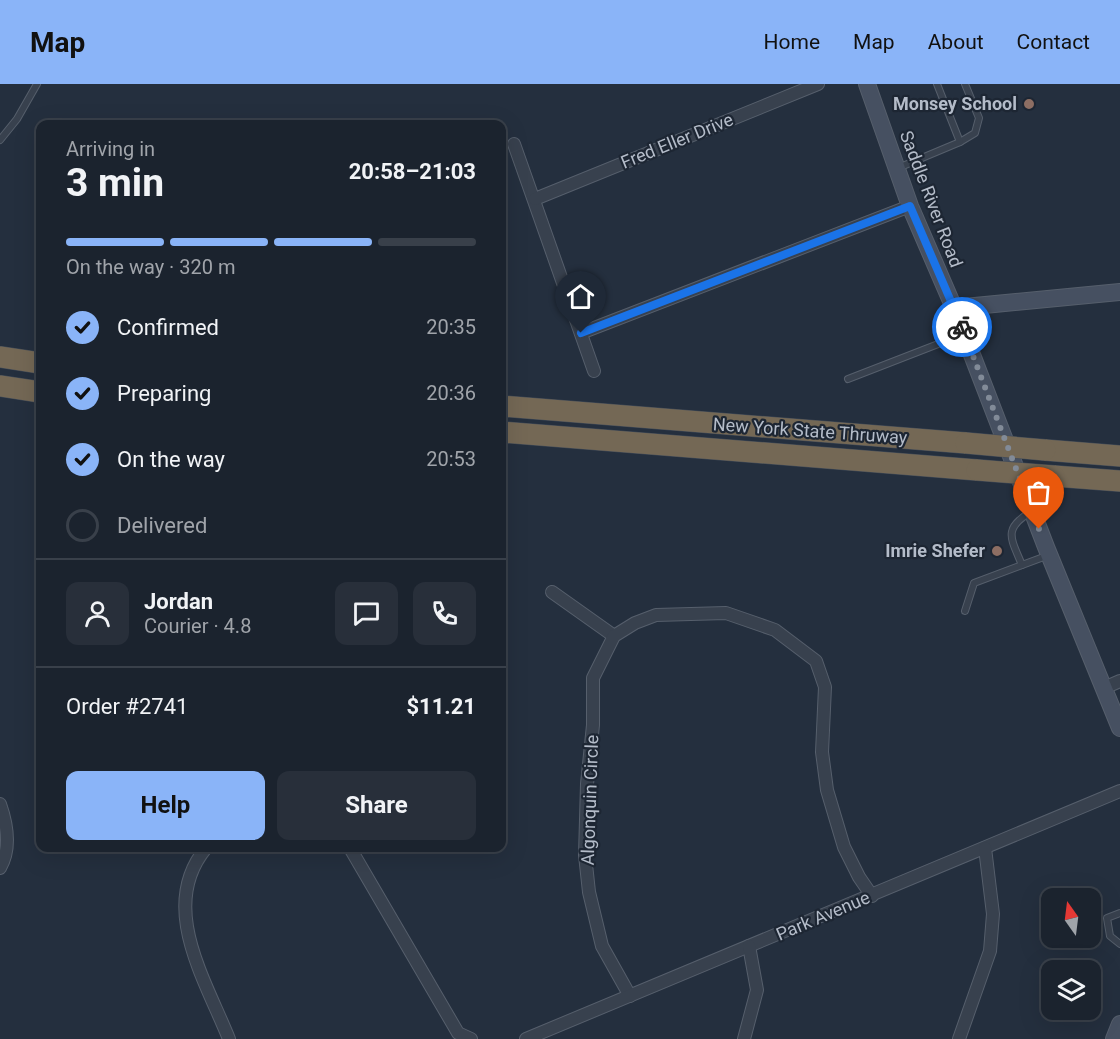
<!DOCTYPE html>
<html lang="en">
<head>
<meta charset="utf-8">
<style>
	:root { --surface:#1b232e; --page:#282f3a; --text:#f1f3f6; --muted:#a0a4aa; --line:#39404a; --accent:#8ab4f8 }
	body { margin:0; font-family:Roboto,sans-serif; background:var(--page); color:var(--text); height:100vh; display:flex; flex-direction:column; font-size:22px; white-space:nowrap }
	* { box-sizing:border-box; margin:0 }
	p { font-size:20px; color:var(--muted) }
	.icon { flex:none; width:33px; height:33px; fill:none; stroke:currentColor; stroke-width:2; stroke-linecap:round; stroke-linejoin:round }
	.map { position:relative; flex:1; overflow:hidden }
	.drawer { position:absolute; left:36px; top:36px; width:470px; height:732px; display:flex; flex-direction:column; background:var(--surface); border-radius:12px; box-shadow:0 6px 24px #0002,0 0 0 2px var(--line) }
	.drawer>* { flex:none }
	.needle { width:39px; rotate:346deg }
	.controls { position:absolute; left:1041px; top:804px; display:grid; gap:12px }
	.controls a { display:grid; place-items:center; width:60px; height:60px; border-radius:12px; background:var(--surface); box-shadow:0 6px 24px #0002,0 0 0 2px var(--line); font-size:30px }
	.pin { position:absolute; display:grid; place-items:center; width:51px; height:51px; color:#fff; margin:-62px -26px; border-radius:50% 50% 50% 0; rotate:-45deg; box-shadow:0 0 6px #0007 }
	.pin .icon { rotate:45deg }
	.courier { position:absolute; display:grid; place-items:center; width:60px; height:60px; margin:-30px; border:4px solid #1a73e8; border-radius:50%; background:#fff; color:#222; box-shadow:0 2px 8px #0007 }
	.summary em { font-style:normal; font-weight:700 }
	.summary div { display:flex; flex-direction:column-reverse }
	.summary { display:flex; align-items:center; justify-content:space-between; height:102px; padding:0 30px }
	h1 { font-size:39px; font-weight:700; line-height:45px }
	.bar { display:grid; grid-template-columns:repeat(4,1fr); gap:9px 6px; align-content:center; height:72px; padding:0 30px }
	.bar i { height:8px; border-radius:4px; background:var(--line) }
	.bar .current { background:var(--accent) }
	.bar p { grid-column:span 4 }
	.line { display:flex; align-items:center; gap:15px; padding:0 30px; border-top:2px solid var(--line) }
	.line div { flex:1 }
	.round { display:grid; place-items:center; flex:none; width:63px; height:63px; border-radius:12px; background:var(--page) }
	ol { padding:0 30px; list-style:none }
	li { display:flex; align-items:center; gap:18px; height:66px }
	li p { margin-inline-start:auto }
	li .icon { padding:6px; border-radius:50%; background:var(--accent); color:#111; stroke-width:4 }
	li:last-child { color:var(--muted) }
	li i { width:33px; height:33px; border:3px solid var(--line); border-radius:50% }
	.cta { display:flex; gap:12px; margin-top:auto; padding:12px 30px }
	.cta a { flex:1; height:69px; border-radius:12px; background:var(--accent); color:#111; font-size:24px; font-weight:700; line-height:69px; text-align:center }
	.cta a+a { background:var(--page); color:var(--text) }
	header { display:flex; align-items:center; gap:36px; box-sizing:border-box; height:84px; padding:0 30px; background:var(--accent); color:#111 }
	header strong { font-size:28px }
	nav { display:flex; gap:33px; margin-inline-start:auto; font-size:21px }
	.map>svg:first-child { display:block }
	.lines { fill:none; stroke-linecap:round; stroke-linejoin:round }
	.lane-casing { stroke:#565f6c; stroke-width:8 }
	.street-casing { stroke:#565f6c; stroke-width:14 }
	.secondary-casing { stroke:#565f6c; stroke-width:18 }
	.highway-casing { stroke:#434c59; stroke-width:22 }
	.lane { stroke:#38414e; stroke-width:6 }
	.street { stroke:#38414e; stroke-width:12 }
	.secondary { stroke:#465061; stroke-width:16 }
	.highway { stroke:#746855; stroke-width:21 }
	.highway-bridge-casing { stroke:#434c59; stroke-width:22; stroke-linecap:butt }
	.highway-bridge { stroke:#746855; stroke-width:21 }
	.done { stroke:#828b98; stroke-width:6; stroke-dasharray:0 10.8 }
	.route { stroke:#1a73e8; stroke-width:8 }
	.education-dot { fill:#8d6e63; stroke:#1d2633; stroke-width:2 }
	.labels { text-anchor:middle; stroke-width:4.5; stroke-linejoin:round; paint-order:stroke }
	.poi-label { font-size:18px; font-weight:bold; fill:#b4bcc9; stroke:#1d2633; text-anchor:end }
	.street-label { font-size:18px; fill:#b4bcc9; stroke:#1d2633 }
</style>
</head>
<body>
<header>
<strong>Map</strong>
<nav><a>Home</a><a>Map</a><a>About</a><a>Contact</a></nav>
</header>
<div class="map">
<svg width="1120" height="955" viewBox="0 0 1120 955">
	<rect width="100%" height="100%" fill="#242f3e"/>
	<g class="lines">
		<defs>
			<g id="lane">
				<polyline points="0,56 17,35 37,0"/>
				<polyline points="960,58 975,49 979,34 965,0"/>
				<polyline points="898,84 960,58 937,0"/>
				<polyline points="848,295 964,250"/>
				<path d="M 1022,481 C 1011,454 1002,445 1032,427"/>
				<polyline points="965,527 974,499 1049,471"/>
				<polyline points="1120,829 1107,834 1110,852 1120,860"/>
			</g>
			<g id="street">
				<polyline points="514,60 594,287"/>
				<polyline points="535,115 818,0"/>
				<polyline points="581,249 910,122"/>
				<polyline points="552,508 614,552"/>
				<polyline points="1104,604 1120,597"/>
				<path d="M 0,720 C 7,740 11,765 0,784"/>
				<path d="M 206,764 C 158,822 205,895 229,955"/>
				<polyline points="350,764 458,949 471,955"/>
				<polyline points="630,912 602,862 589,808 585,771 587,700 593,641 593,594 614,552 635,539 656,531 726,529 775,546 816,577 825,603 822,668 827,706 844,763 859,793 872,812"/>
				<polyline points="526,955 1120,707"/>
				<polyline points="744,955 757,906 749,862"/>
				<polyline points="959,955 990,867 993,830 985,764"/>
			</g>
			<g id="secondary">
				<polyline points="867,0 910,122 954,224 1046,463 1120,644"/>
				<polyline points="954,224 1120,208"/>
				<polyline points="1114,955 1120,940"/>
			</g>
			<g id="highway">
				<polyline points="0,273 40,279"/>
				<polyline points="0,302 40,308"/>
				<polyline points="501,322 966,359"/>
				<polyline points="501,348 977,386"/>
				<polyline points="1045,366 1120,372"/>
				<polyline points="1054,392 1120,397"/>
			</g>
		</defs>
		<use href="#lane" class="lane-casing"/>
		<use href="#street" class="street-casing"/>
		<use href="#secondary" class="secondary-casing"/>
		<use href="#highway" class="highway-casing"/>
		<use href="#lane" class="lane"/>
		<use href="#street" class="street"/>
		<use href="#secondary" class="secondary"/>
		<use href="#highway" class="highway"/>
		<defs>
			<g id="highway-bridge">
				<polyline points="966,359 1045,366"/>
				<polyline points="977,386 1054,392"/>
			</g>
		</defs>
		<use href="#highway-bridge" class="highway-bridge-casing"/>
		<use href="#highway-bridge" class="highway-bridge"/>
	</g>
	<g class="lines">
		<polyline class="done" points="962,243 1039,445"/>
		<polyline class="route" points="581,249 910,122 962,243"/>
	</g>
	<g class="education-dot">
		<circle cx="1029" cy="20" r="6"/>
		<circle cx="997" cy="467" r="6"/>
	</g>
	<g class="labels">
		<g class="poi-label">
			<text x="1017" y="26">Monsey School</text>
			<text x="985" y="473">Imrie Shefer</text>
		</g>
		<g class="street-label">
			<text transform="translate(677 57) rotate(-22)" y="6">Fred Eller Drive</text>
			<text transform="translate(931 115) rotate(69)" y="6">Saddle River Road</text>
			<text transform="translate(810 347) rotate(4)" y="6">New York State Thruway</text>
			<text transform="translate(590 716) rotate(-88)" y="6">Algonquin Circle</text>
			<text transform="translate(823 832) rotate(-23)" y="6">Park Avenue</text>
		</g>
	</g>
</svg>
<div class="controls">
<a><svg class="needle" viewBox="-14 -14 28 28"><path d="M0-13l5 13h-10z" fill="#e53935"/><path d="M0 13l5-13h-10z" fill="#a0a4aa"/></svg></a>
<a><svg class="icon" aria-label="layers" viewBox="0 0 24 24"><path d="M12 4l9 5-9 5-9-5zM3 14l9 5 9-5"/></svg></a>
</div>
<div class="pin" style="left:1039px;top:445px;background:#ea580c"><svg class="icon" aria-label="bag" viewBox="0 0 24 24"><path d="M5 8h14l-1 12H6zM9 8a3 3 0 0 1 6 0"/></svg></div>
<div class="pin" style="left:581px;top:249px;background:#1f2937"><svg class="icon" aria-label="home" viewBox="0 0 24 24"><path d="M3 11l9-7 9 7M6 9v11h12V9"/></svg></div>
<div class="courier" style="left:962px;top:243px"><svg class="icon" aria-label="bike" viewBox="0 0 24 24"><circle cx="6" cy="16" r="4"/><circle cx="18" cy="16" r="4"/><path d="M6 16l4-8h5l3 8M10 8l3 8H6M13 5h3"/></svg></div>
<section class="drawer">
<div class="summary"><div><h1>3 min</h1><p>Arriving in</p></div><em>20:58–21:03</em></div>
<div class="bar"><i class="current"></i><i class="current"></i><i class="current"></i><i></i><p>On the way · 320 m</p></div>
<ol>
<li><svg class="icon" aria-label="check" viewBox="0 0 24 24"><path d="M5 12l5 5 9-10"/></svg>Confirmed<p>20:35</p></li>
<li><svg class="icon" aria-label="check" viewBox="0 0 24 24"><path d="M5 12l5 5 9-10"/></svg>Preparing<p>20:36</p></li>
<li><svg class="icon" aria-label="check" viewBox="0 0 24 24"><path d="M5 12l5 5 9-10"/></svg>On the way<p>20:53</p></li>
<li><i></i>Delivered</li>
</ol>
<div class="line" style="height:108px"><a class="round"><svg class="icon" aria-label="person" viewBox="0 0 24 24"><circle cx="12" cy="8" r="4"/><path d="M4 21q1-7 8-7t8 7"/></svg></a><div><b>Jordan</b><p>Courier · 4.8</p></div><a class="round"><svg class="icon" aria-label="chat" viewBox="0 0 24 24"><path d="M4 5h16v11H9l-5 4z"/></svg></a><a class="round"><svg class="icon" aria-label="phone" viewBox="0 0 24 24"><path d="M5 4h4l2 5-3 2q2 4 5 5l2-3 5 2v4C11 20 4 13 5 4z"/></svg></a></div>
<div class="line" style="height:78px"><div>Order #2741</div><b>$11.21</b></div>
<div class="cta"><a>Help</a><a>Share</a></div>
</section>
</div>
</body>
</html>
